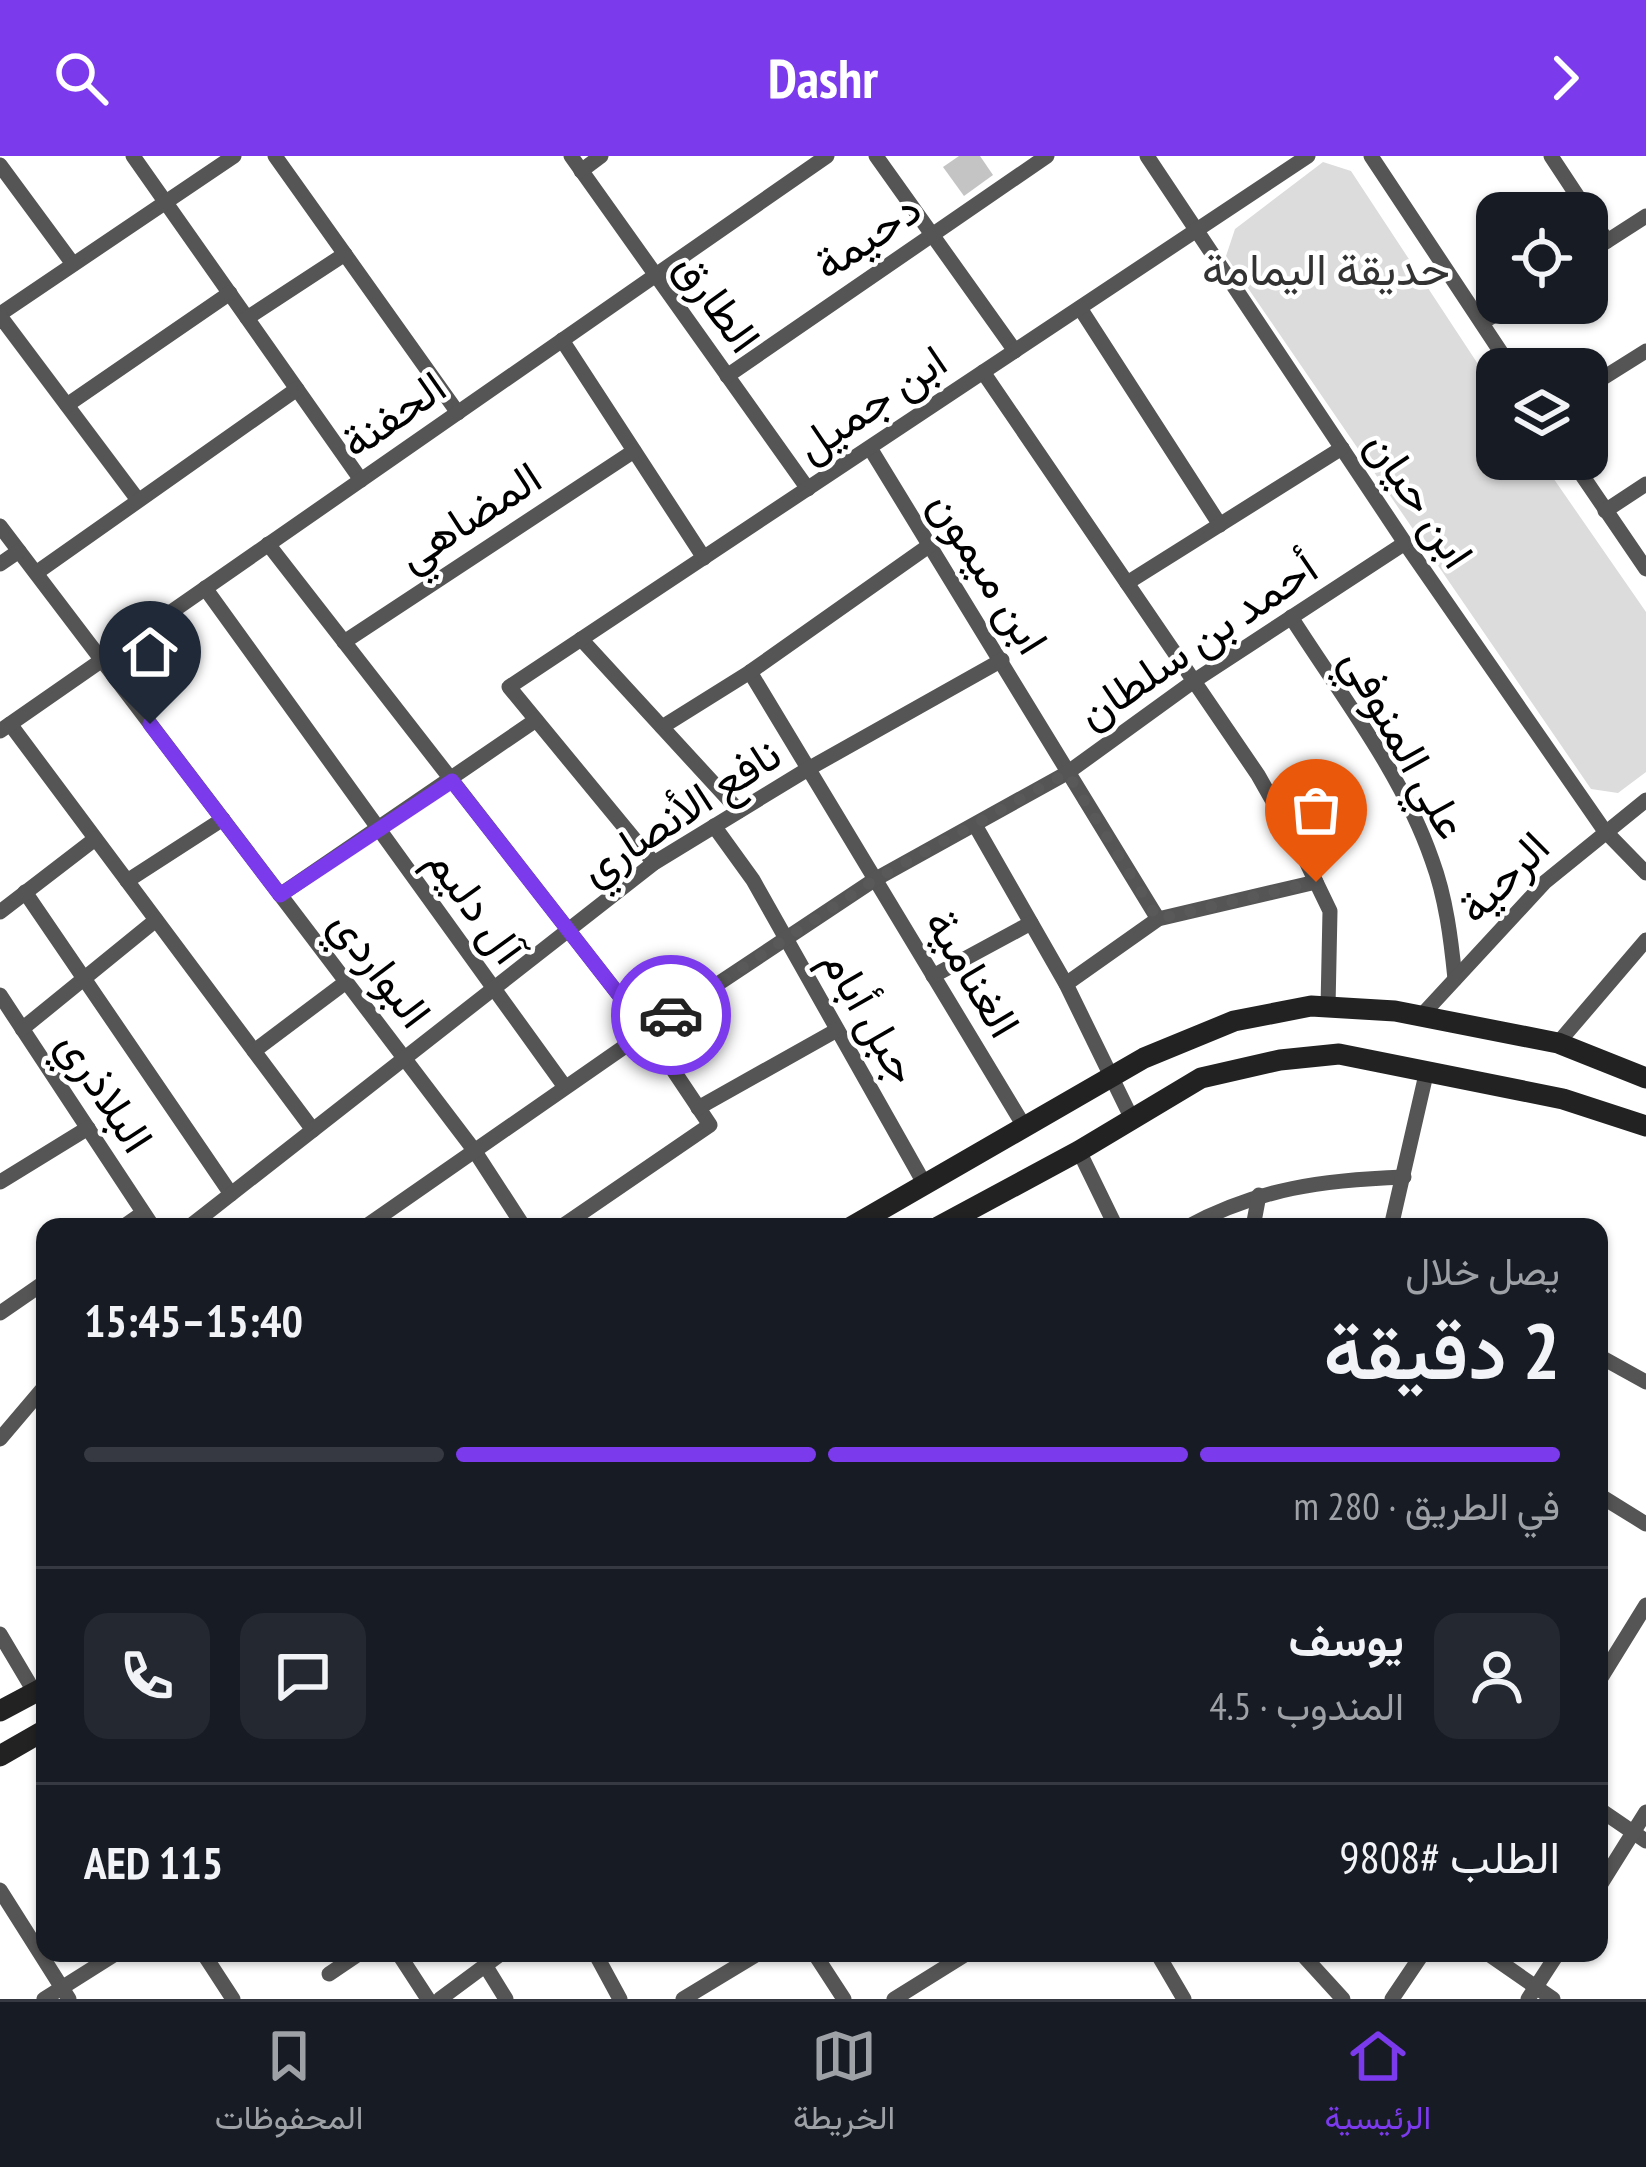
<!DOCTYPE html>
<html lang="ar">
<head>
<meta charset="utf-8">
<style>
	:root { --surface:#171b24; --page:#242831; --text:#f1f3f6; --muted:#9ea1a6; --line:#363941; --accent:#7c3aed }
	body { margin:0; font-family:"PT Sans Narrow",Vazirmatn,sans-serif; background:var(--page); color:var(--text); direction:rtl; height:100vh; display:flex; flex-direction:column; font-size:45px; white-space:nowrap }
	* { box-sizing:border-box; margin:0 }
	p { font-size:39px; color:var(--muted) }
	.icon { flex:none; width:66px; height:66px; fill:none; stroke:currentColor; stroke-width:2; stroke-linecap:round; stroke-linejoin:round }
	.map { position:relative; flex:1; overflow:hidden; direction:ltr }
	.details { position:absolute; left:36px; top:1062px; width:1572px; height:744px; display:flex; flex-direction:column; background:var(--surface); border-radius:24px; box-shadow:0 3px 9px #0004; direction:rtl }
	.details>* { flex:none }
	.fabs { position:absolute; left:1476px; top:36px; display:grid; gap:24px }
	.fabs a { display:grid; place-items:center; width:132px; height:132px; border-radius:24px; background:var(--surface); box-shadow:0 3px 9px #0004; font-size:60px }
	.pin { position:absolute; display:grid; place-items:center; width:102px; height:102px; color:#fff; margin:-123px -51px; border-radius:50% 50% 50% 0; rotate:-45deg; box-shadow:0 0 12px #0007 }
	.pin .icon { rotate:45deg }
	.courier { position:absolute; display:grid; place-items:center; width:120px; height:120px; margin:-60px; border:9px solid #7c3aed; border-radius:50%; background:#fff; color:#222; box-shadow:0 3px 15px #0007 }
	.headline em { font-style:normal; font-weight:600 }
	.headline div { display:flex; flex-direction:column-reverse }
	.headline { display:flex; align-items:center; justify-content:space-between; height:204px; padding:0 48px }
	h1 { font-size:78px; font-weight:600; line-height:90px }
	.bar { display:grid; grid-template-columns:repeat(4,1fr); gap:18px 12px; align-content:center; height:144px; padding:0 48px }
	.bar i { height:15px; border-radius:9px; background:var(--line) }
	.bar .on { background:var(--accent) }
	.bar p { grid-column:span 4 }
	.line { display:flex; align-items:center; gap:30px; padding:0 48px; border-top:3px solid var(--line) }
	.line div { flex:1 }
	.round { display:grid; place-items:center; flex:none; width:126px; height:126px; border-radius:24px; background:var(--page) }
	header { display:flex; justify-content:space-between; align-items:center; height:156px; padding:0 48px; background:var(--accent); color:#fff; font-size:54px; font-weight:600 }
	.tabs { display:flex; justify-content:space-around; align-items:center; height:168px; border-top:3px solid var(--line); background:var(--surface); font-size:33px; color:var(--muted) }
	.tabs a { display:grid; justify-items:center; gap:6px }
	.tabs .on { color:var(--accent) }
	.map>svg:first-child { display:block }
	.green { fill:#dcdcdc }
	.building { fill:#c4c4c4 }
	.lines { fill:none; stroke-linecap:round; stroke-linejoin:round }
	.street { stroke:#555; stroke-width:15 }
	.secondary { stroke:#222; stroke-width:21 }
	.done { stroke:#595959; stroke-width:12; stroke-dasharray:0 21.6 }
	.route { stroke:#7c3aed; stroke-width:15 }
	.labels { text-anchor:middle; stroke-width:9; stroke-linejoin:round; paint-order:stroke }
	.street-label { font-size:45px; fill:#000; stroke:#fff }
	.park-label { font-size:45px; fill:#333; stroke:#fff }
</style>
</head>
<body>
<header><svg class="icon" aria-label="forward" viewBox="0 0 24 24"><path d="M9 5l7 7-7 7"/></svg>Dashr<svg class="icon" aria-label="search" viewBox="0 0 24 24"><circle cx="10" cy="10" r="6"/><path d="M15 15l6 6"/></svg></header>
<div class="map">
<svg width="1646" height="1843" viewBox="0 0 1646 1843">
	<rect width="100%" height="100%" fill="#fff"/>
	<polygon class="green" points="1323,6 1351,15 1497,237 1497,303 1540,303 1646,456 1646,616 1618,637 1591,633 1226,100 1235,73"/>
	<polygon class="building" points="959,0 980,0 993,19 964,40 943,11"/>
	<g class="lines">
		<g class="street">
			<polyline points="133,0 361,324"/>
			<polyline points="275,0 458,257"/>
			<polyline points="571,0 808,333"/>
			<polyline points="876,0 1015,195"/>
			<polyline points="1147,0 1405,387 1604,674 1646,717"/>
			<polyline points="1371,0 1512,213"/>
			<polyline points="1551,0 1607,85"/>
			<polyline points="0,9 73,108"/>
			<polyline points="581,15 601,0"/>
			<polyline points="1587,98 1646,60"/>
			<polyline points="1080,152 1220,369"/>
			<polyline points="0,158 234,0"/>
			<polyline points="0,160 138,344"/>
			<polyline points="247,162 345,98"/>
			<polyline points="1482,167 1513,147"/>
			<polyline points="562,184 704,402"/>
			<polyline points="983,216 1258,619 1302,697 1330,755 1328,851"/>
			<polyline points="727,220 1047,0"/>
			<polyline points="1587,232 1646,195"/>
			<polyline points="67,249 230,137"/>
			<polyline points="870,292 1158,763"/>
			<polyline points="1571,303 1646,413"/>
			<polyline points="1605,355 1646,328"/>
			<polyline points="0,370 474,994 524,1071"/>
			<polyline points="268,388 647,875 710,969 561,1071"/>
			<polyline points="0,408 19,395"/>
			<polyline points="36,417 297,233"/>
			<polyline points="1127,427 1342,292"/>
			<polyline points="205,432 565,931"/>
			<path d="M 1291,461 C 1340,538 1402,617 1432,704 C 1446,742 1451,783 1455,823"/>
			<polyline points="581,483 739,655"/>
			<polyline points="344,486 634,295"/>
			<polyline points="750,516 1024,970"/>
			<polyline points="10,568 313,974"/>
			<polyline points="662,571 750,516 930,389"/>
			<polyline points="0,575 827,0"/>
			<polyline points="975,669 1066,828 1131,961"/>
			<polyline points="714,670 753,724 924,1027"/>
			<polyline points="654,707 509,531 1308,0"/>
			<polyline points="127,725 223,663"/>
			<polyline points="25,736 231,1038"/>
			<polyline points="280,739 536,564"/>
			<polyline points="0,756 95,683"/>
			<polyline points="933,820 1031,767"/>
			<polyline points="1066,828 1158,763 1316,726"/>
			<polyline points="0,839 153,1071"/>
			<polyline points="1421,860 1545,726 1646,644"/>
			<polyline points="22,873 156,764"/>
			<polyline points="1558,887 1646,784"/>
			<polyline points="254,895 346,826"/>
			<polyline points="698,952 837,874"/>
			<polyline points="1079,995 1116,1071"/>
			<polyline points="0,1026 88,972"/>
			<polyline points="123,1071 143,1057"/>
			<polyline points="189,1071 654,707 808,613 1002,504"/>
			<polyline points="365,1071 647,875 874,724 1067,617 1194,525 1405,387"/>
			<path d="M 1187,1071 C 1260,1032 1323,1024 1404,1021"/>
			<polyline points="1253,1071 1259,1039"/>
			<polyline points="1391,1071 1427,914"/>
			<polyline points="0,1157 45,1126"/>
			<polyline points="1599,1200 1646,1226"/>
			<polyline points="0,1283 45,1230"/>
			<polyline points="1599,1339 1646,1368"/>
			<polyline points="0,1478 35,1537"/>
			<polyline points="1599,1525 1646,1449"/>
			<polyline points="1599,1653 1646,1685"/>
			<polyline points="1599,1731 1646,1656"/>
			<polyline points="0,1734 69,1843"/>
			<polyline points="203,1797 233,1843"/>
			<polyline points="398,1797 428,1843"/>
			<polyline points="595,1797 620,1843"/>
			<polyline points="814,1797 844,1843"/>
			<polyline points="1157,1797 1184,1843"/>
			<polyline points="1301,1797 1343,1843"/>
			<polyline points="1487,1797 1553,1843"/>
			<polyline points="485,1809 506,1843"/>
			<polyline points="329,1818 360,1797"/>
			<polyline points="44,1843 117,1797"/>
			<polyline points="440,1843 502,1797"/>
			<polyline points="683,1843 759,1797"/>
			<polyline points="894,1843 968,1797"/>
			<polyline points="1392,1843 1423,1797"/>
			<polyline points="1528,1843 1558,1797"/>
		</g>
		<g class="secondary">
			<polyline points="851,1071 1144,902 1234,865 1311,850 1395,855 1558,887 1646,922"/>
			<polyline points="938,1071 1079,995 1201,922 1280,904 1339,898 1563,943 1646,970"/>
			<polyline points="0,1555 45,1531"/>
			<polyline points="0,1600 45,1574"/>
		</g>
	</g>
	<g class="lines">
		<polyline class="done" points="671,859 874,724 1067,617 1158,763 1316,726"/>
		<polyline class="route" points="150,568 280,739 452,625 647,875 671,859"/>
	</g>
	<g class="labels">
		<g class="street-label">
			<text transform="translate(867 80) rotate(-34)" y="16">دحيمة</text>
			<text transform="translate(718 146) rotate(54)" y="16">الطارق</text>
			<text transform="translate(871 247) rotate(-34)" y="16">ابن جميل</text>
			<text transform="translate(393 258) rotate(-35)" y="16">الحفنة</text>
			<text transform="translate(1420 343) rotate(56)" y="16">ابن حيان</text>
			<text transform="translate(469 360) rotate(-33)" y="16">المضاهي</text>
			<text transform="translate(989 416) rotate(58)" y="16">ابن ميمون</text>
			<text transform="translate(1197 484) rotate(-34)" y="16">أحمد بن سلطان</text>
			<text transform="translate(1405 587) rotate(61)" y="16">علي المنوفي</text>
			<text transform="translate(680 655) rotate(-33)" y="16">نافع الأنصاري</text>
			<text transform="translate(1503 721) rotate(-45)" y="16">الرحية</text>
			<text transform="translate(476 749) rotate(54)" y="16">آل دليم</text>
			<text transform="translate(381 812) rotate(53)" y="16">البواردي</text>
			<text transform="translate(973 817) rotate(59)" y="16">الغنامية</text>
			<text transform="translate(871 860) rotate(60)" y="16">جبل أبام</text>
			<text transform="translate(106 935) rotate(57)" y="16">البلاذري</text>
		</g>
		<g class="park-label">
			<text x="1326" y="129">حديقة اليمامة</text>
		</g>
	</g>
</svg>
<div class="fabs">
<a><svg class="icon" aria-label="locate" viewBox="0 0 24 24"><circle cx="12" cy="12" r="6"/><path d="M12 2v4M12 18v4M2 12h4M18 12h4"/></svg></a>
<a><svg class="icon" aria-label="layers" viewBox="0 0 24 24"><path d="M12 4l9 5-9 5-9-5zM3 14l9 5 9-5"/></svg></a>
</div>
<div class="pin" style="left:1316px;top:726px;background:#ea580c"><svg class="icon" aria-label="bag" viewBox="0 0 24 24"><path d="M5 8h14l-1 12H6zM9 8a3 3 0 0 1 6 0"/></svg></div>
<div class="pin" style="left:150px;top:568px;background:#1f2937"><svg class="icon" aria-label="home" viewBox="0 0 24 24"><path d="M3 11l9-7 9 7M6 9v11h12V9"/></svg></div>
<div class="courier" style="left:671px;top:859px"><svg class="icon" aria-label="car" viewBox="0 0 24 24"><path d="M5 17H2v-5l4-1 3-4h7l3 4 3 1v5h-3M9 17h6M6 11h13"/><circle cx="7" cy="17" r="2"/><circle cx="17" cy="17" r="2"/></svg></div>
<section class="details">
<div class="headline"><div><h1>2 دقيقة</h1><p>يصل خلال</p></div><em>15:40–15:45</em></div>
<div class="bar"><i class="on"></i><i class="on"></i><i class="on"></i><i></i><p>في الطريق · 280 m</p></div>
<div class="line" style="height:216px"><a class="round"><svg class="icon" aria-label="person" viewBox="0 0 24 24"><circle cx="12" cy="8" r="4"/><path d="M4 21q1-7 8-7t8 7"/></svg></a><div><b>يوسف</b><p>المندوب · 4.5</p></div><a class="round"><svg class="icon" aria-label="chat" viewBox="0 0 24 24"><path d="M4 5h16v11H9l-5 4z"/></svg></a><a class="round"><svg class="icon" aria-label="phone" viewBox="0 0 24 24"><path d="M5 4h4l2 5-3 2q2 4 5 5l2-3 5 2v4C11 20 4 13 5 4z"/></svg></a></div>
<div class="line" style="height:156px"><div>الطلب #9808</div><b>AED 115</b></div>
</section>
</div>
<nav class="tabs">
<a class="on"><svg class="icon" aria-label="home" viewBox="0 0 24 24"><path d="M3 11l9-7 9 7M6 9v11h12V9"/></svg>الرئيسية</a>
<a><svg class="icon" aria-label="map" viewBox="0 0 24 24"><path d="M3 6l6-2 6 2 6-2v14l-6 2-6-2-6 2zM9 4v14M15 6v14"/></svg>الخريطة</a>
<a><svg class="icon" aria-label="saved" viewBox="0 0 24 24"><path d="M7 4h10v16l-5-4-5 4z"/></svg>المحفوظات</a>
</nav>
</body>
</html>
